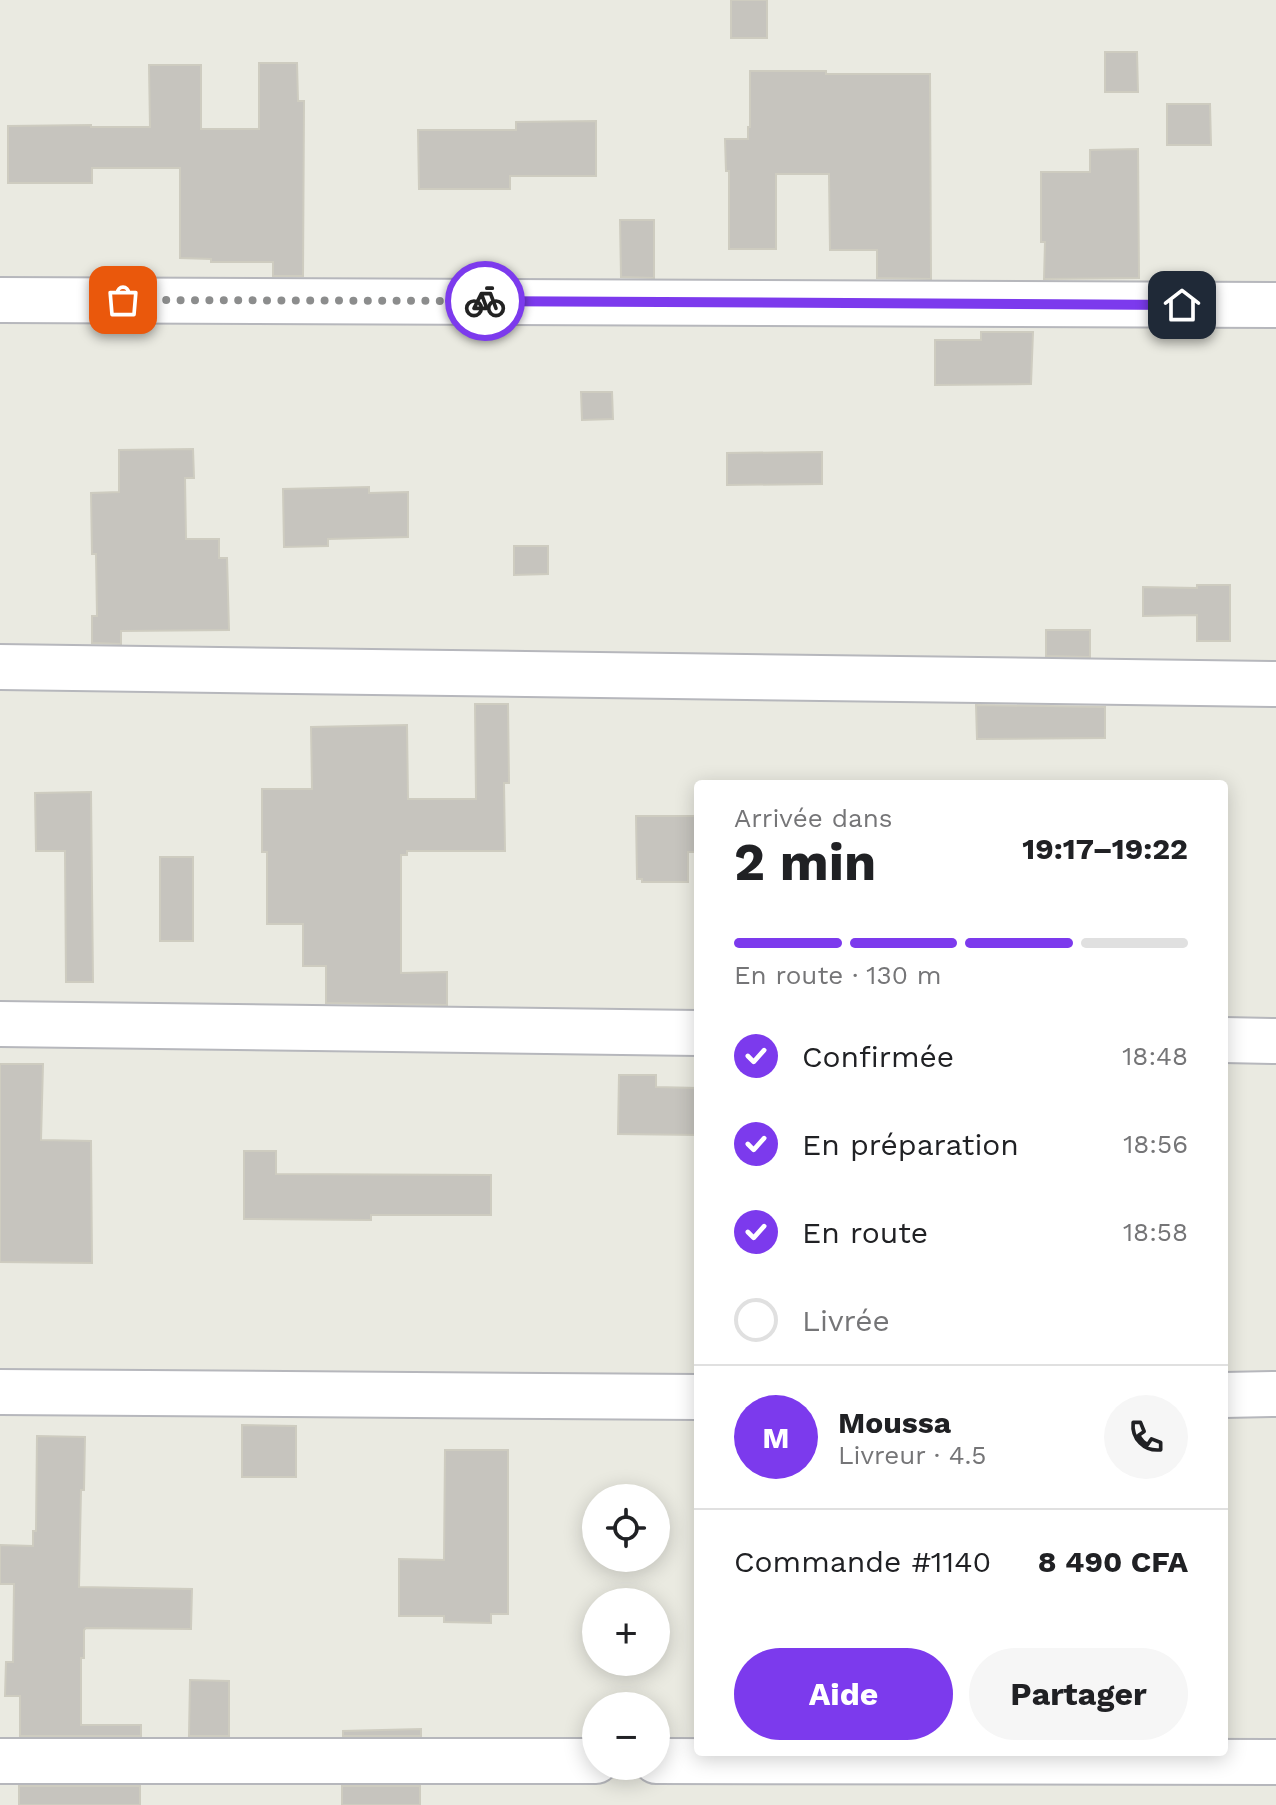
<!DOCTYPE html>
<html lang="fr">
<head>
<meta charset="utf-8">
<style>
	:root { --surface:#fff; --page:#f6f6f6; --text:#202124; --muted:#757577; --line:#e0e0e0; --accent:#7c3aed }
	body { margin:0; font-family:"Work Sans",sans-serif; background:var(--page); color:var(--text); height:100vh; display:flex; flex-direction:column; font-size:30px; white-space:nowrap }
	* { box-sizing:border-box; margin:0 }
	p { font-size:26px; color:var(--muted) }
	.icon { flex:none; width:44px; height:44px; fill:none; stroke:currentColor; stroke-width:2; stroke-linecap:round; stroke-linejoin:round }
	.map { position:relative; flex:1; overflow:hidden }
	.details { position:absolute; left:694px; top:780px; width:534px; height:976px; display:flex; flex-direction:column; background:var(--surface); border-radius:8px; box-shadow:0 4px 20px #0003 }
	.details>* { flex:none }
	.tools { position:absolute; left:582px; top:1484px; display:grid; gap:16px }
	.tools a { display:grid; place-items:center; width:88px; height:88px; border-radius:50%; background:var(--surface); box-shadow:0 4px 20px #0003; font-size:40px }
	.pin { position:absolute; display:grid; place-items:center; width:68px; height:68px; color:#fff; margin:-34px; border-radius:16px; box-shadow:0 4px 12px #0006 }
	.courier { position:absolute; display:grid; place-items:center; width:80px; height:80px; margin:-40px; border:6px solid #7c3aed; border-radius:50%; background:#fff; color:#222; box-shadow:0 2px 10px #0007 }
	.headline em { font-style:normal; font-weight:700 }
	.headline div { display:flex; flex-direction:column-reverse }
	.headline { display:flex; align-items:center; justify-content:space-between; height:136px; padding:0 40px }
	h1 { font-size:52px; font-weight:700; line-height:60px }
	.bar { display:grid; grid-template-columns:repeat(4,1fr); gap:12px 8px; align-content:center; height:96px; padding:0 40px }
	.bar i { height:10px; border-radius:6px; background:var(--line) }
	.bar .on { background:var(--accent) }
	.bar p { grid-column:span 4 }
	.line { display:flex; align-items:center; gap:20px; padding:0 40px; border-top:2px solid var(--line) }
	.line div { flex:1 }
	.round { display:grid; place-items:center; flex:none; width:84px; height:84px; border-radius:42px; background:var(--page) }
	ol { padding:0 40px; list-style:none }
	li { display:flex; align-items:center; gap:24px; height:88px }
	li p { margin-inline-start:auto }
	li .icon { padding:8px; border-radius:50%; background:var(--accent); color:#fff; stroke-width:4 }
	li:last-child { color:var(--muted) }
	li i { width:44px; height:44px; border:4px solid var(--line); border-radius:50% }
	.button { display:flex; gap:16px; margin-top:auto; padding:16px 40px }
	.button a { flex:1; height:92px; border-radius:48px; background:var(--accent); color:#fff; font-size:32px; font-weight:700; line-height:92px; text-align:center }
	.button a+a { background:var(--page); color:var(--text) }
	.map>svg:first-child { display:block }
	.building { fill:#c6c4be; stroke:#ceccc0; stroke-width:2 }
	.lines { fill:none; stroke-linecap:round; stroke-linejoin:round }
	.minor-casing { stroke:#b6b7bc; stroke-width:48 }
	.minor { stroke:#fff; stroke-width:44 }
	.done { stroke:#8c8d8d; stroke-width:8; stroke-dasharray:0 14.4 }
	.route { stroke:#7c3aed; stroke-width:10 }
</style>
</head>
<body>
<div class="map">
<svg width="1276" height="1805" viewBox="0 0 1276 1805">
	<rect width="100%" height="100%" fill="#eaeae1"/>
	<g class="building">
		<rect x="731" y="0" width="36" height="38"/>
		<polygon points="1105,52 1137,52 1138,92 1105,92"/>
		<polygon points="259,63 297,63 298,101 304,101 303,276 273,276 273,262 211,262 211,259 180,258 180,168 92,168 92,183 8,183 8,126 91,125 91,127 150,127 149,65 201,65 201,129 259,129"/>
		<polygon points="750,71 826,71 826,74 930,74 931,279 877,278 877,250 830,250 829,174 776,174 776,249 729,249 729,171 726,171 725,139 748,139 748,127 750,127"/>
		<polygon points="1167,104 1210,104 1211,145 1167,145"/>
		<polygon points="596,121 596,176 510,176 510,189 419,189 418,130 516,130 516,122"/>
		<polygon points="1138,149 1139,278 1044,279 1045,242 1041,242 1041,172 1090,172 1090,150"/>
		<polygon points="620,220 654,220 654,278 621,277"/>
		<polygon points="981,332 1033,332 1031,384 935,385 935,340 981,340"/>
		<polygon points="581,392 612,392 613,419 582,420"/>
		<polygon points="193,449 194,478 185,478 186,539 219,539 219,558 227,558 229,630 121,631 121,644 92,643 92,616 97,616 96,554 92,554 91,493 119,492 119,450"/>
		<polygon points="822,452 822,484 727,485 727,453"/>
		<polygon points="369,487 369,493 408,492 408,537 328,539 328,546 284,547 283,489"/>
		<polygon points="514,546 548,546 548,574 514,575"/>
		<polygon points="1197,585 1230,585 1230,641 1197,641 1197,615 1143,616 1143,587 1197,588"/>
		<polygon points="1046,630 1090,630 1090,657 1046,656"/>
		<polygon points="475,704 508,704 509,783 504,783 505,851 407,851 407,855 401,855 401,973 447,972 447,1005 326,1003 326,966 303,966 303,924 267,924 267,852 262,852 262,789 312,789 311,727 407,725 408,799 476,799"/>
		<polygon points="976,705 1105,707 1105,738 977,739"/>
		<polygon points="91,792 93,982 66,982 65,851 36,851 35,793"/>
		<polygon points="636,816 698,816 698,852 688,852 688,882 642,882 642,879 637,879"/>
		<rect x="160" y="857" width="33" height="84"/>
		<polygon points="0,1064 43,1064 41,1140 91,1141 92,1263 0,1262"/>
		<polygon points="619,1075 656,1075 656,1087 698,1088 698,1135 618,1134"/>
		<polygon points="244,1151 276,1151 276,1174 491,1175 491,1215 371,1215 371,1220 244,1219"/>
		<polygon points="242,1425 296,1426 296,1477 242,1477"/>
		<polygon points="37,1436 85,1437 84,1490 81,1490 79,1587 192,1589 191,1629 86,1628 84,1630 84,1658 81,1658 81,1725 141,1725 141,1736 20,1736 20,1696 5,1696 6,1662 13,1662 14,1584 0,1584 0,1545 33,1546 33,1531 36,1531"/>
		<polygon points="445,1450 508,1450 508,1614 491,1614 491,1623 444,1622 444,1616 399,1616 399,1559 444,1560"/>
		<polygon points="190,1680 229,1681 229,1736 189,1736"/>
		<polygon points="421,1729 421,1736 343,1736 343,1731"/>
		<rect x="19" y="1786" width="121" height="19"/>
		<rect x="342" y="1786" width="78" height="19"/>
	</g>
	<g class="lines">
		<defs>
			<g id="minor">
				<polyline points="0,300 1276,305"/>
				<polyline points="0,667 1276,684"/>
				<polyline points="0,1024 698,1033"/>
				<polyline points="1224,1040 1276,1041"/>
				<polyline points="0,1392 698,1397"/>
				<polyline points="1224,1395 1276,1394"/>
				<polyline points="0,1761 596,1761"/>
				<polyline points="656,1761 1276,1762"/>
			</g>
		</defs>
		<use href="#minor" class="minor-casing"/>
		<use href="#minor" class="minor"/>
	</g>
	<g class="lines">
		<polyline class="done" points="123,300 485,301"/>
		<polyline class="route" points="485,301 1182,305"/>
	</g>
</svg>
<div class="tools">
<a><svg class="icon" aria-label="locate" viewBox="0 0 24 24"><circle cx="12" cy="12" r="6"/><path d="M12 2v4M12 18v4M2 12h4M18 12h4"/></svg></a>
<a>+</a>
<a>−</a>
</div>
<div class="pin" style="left:123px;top:300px;background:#ea580c"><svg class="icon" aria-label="bag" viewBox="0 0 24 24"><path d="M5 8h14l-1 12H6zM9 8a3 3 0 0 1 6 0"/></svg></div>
<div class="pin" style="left:1182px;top:305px;background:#1f2937"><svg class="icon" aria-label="home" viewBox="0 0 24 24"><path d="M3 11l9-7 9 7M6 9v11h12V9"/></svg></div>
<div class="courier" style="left:485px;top:301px"><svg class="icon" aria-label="bike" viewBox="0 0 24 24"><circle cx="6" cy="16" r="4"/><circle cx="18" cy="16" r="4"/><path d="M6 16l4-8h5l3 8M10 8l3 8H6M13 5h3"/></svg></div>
<section class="details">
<div class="headline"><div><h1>2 min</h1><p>Arrivée dans</p></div><em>19:17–19:22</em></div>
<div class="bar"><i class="on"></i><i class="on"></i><i class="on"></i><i></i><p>En route · 130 m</p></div>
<ol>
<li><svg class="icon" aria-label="check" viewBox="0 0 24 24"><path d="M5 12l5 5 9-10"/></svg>Confirmée<p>18:48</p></li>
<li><svg class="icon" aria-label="check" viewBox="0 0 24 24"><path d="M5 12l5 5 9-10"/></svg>En préparation<p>18:56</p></li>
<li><svg class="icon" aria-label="check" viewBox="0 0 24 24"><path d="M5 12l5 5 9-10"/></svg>En route<p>18:58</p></li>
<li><i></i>Livrée</li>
</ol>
<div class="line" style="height:144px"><b class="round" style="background:var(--accent);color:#fff">M</b><div><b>Moussa</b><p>Livreur · 4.5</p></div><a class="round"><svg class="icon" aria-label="phone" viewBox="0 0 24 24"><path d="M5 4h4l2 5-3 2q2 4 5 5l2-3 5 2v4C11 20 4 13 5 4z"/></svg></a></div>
<div class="line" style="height:104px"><div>Commande #1140</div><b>8 490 CFA</b></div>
<div class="button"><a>Aide</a><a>Partager</a></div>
</section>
</div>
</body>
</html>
